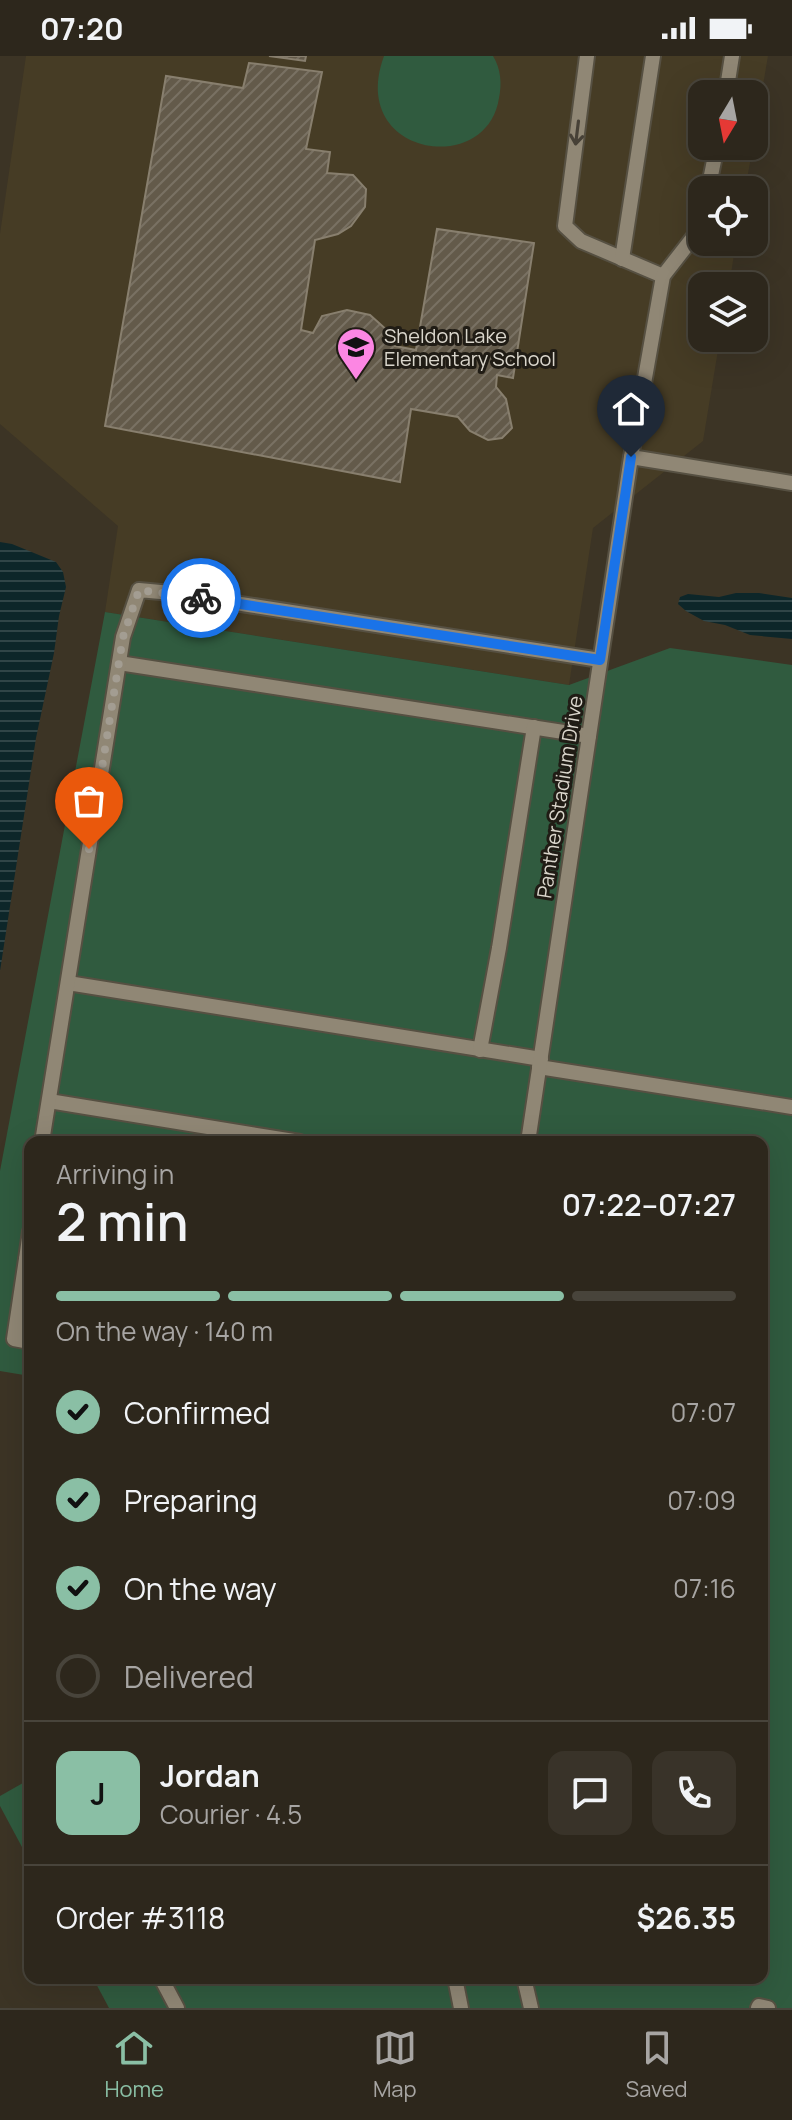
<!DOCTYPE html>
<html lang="en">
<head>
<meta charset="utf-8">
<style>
	:root { --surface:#2d271c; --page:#393329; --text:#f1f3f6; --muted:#a7a5a3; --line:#48443b; --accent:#8abfa5 }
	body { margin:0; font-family:Manrope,sans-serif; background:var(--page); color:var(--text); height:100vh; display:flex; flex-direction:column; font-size:30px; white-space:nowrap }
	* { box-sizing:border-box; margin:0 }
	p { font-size:26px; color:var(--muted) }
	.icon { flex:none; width:44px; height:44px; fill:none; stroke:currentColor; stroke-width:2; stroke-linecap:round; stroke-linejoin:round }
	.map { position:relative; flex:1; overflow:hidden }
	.details { position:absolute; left:24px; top:1080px; width:744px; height:848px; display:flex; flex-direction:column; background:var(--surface); border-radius:16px; box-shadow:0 8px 32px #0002,0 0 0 2px var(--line) }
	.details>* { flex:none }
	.needle { width:52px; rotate:190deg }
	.fabs { position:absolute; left:688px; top:24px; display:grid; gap:16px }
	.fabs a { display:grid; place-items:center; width:80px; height:80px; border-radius:16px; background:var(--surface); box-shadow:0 8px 32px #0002,0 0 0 2px var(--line); font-size:40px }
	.pin { position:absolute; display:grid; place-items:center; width:68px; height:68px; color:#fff; margin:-82px -34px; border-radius:50% 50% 50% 0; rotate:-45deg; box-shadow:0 0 8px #0007 }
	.pin .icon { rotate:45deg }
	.courier { position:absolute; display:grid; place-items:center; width:80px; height:80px; margin:-40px; border:6px solid #1a73e8; border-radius:50%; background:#fff; color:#222; box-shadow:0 2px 10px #0007 }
	.headline em { font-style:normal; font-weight:600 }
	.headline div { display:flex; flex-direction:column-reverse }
	.headline { display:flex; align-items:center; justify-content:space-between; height:136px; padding:0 32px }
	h1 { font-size:52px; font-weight:600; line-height:60px }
	.bar { display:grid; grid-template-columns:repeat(4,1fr); gap:12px 8px; align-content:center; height:96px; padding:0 32px }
	.bar i { height:10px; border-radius:6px; background:var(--line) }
	.bar .selected { background:var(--accent) }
	.bar p { grid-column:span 4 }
	.line { display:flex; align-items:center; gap:20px; padding:0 32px; border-top:2px solid var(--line) }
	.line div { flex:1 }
	.round { display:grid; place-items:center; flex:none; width:84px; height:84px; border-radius:16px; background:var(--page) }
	ol { padding:0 32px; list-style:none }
	li { display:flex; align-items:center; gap:24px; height:88px }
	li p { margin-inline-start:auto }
	li .icon { padding:8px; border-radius:50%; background:var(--accent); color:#111; stroke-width:4 }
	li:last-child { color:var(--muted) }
	li i { width:44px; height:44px; border:4px solid var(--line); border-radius:50% }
	.status { display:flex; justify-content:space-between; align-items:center; height:56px; padding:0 40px; background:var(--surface); direction:ltr }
	.status svg { height:22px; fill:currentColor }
	.tab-bar { display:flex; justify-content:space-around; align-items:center; height:112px; border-top:2px solid var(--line); background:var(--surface); font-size:22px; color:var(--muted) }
	.tab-bar a { display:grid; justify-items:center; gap:4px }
	.tab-bar .selected { color:var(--accent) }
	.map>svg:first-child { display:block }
	.built { fill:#463c25 }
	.green { fill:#305b3f }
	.water { fill:url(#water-rules) }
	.building { fill:url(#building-hatch); stroke:#887f6e; stroke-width:2 }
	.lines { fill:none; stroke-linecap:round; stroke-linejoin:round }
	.minor-casing { stroke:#565042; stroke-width:18 }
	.minor { stroke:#908775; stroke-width:14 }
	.oneway { stroke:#474137 }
	.done { stroke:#a39d92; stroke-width:8; stroke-dasharray:0 14.4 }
	.route { stroke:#1a73e8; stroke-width:10 }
	.labels { text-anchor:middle; stroke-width:6; stroke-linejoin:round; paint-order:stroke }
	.poi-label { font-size:20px; fill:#dad6cc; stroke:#201c15; text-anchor:start }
	.street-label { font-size:20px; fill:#dad6cc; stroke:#201c15 }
</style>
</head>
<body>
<div class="status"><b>07:20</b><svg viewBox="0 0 49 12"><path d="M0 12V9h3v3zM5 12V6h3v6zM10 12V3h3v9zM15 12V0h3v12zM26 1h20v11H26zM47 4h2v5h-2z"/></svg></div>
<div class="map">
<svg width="792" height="1952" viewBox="0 0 792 1952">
	<defs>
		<pattern id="water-rules" width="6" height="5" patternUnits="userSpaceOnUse" patternTransform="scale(2)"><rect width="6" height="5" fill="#0d2629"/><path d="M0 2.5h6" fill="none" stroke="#304547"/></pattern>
		<pattern id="building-hatch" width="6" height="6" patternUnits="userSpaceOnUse" patternTransform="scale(2)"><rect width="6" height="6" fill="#635a4a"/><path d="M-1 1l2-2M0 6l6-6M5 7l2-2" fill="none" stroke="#797163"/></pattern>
	</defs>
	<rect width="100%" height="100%" fill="#3c3425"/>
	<polygon class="built" points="26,0 768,0 754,81 754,38 702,38 702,90 753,90 745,134 702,134 702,186 736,186 729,230 702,230 702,282 720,282 703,385 593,472 569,629 105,556 118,470 0,368 0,178"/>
	<g class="green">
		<path d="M 384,0 L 493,0 C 501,13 502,28 499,42 C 487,122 347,100 384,0 Z"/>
		<polygon points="105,556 569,629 670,592 792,609 792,1952 109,1952 93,1922 762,1922 762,1086 30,1086 30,1320 0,1315 0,1115"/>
		<polygon points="30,1723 30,1806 0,1750 0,1740"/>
	</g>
	<g class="water">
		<polygon points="0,486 12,488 56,506 63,516 66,531 59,560 54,597 36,682 0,915"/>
		<polygon points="736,537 759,537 792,542 792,583 750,579 725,569 704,565 686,555 678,548 680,541 688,538 719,541"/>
	</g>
	<g class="building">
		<polygon points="269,0 306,0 305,5"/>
		<polygon points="249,7 322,16 306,93 330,96 327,117 353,119 366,133 365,151 351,170 338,178 315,184 301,274 313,277 322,260 347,254 370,259 388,275 395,290 416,294 437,173 534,187 513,322 497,319 496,331 506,343 512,372 502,382 488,384 470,375 458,361 411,353 400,426 105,370 166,20 243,32"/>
	</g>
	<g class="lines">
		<defs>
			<g id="minor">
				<polyline points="587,0 565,170 581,185 663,220"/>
				<polyline points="726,38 732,0"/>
				<polyline points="708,134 717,90"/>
				<polyline points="622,203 653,0"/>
				<polyline points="631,401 792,427"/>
				<polyline points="119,607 589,680"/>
				<polyline points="68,927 541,1003"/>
				<polyline points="480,994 499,892 534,671"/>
				<polyline points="539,1011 792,1051"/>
				<polyline points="49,1045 300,1086"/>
				<polyline points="42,1086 123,581 139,534 171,537 600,604"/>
				<polyline points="528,1086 631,401 663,220 695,179 702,154"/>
				<polyline points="30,1175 26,1203 30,1204"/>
				<polyline points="26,1203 14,1283 30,1286"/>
				<polyline points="161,1922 177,1952"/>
				<polyline points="455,1922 461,1952"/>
				<polyline points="524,1922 531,1952"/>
				<polyline points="758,1952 759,1950 768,1952"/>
			</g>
		</defs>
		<use href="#minor" class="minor-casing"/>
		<use href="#minor" class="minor"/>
	</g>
	<defs><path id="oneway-shaft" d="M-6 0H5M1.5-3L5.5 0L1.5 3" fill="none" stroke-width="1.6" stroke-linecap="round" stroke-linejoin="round" transform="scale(2)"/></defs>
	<use class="oneway" href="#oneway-shaft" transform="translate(577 77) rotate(97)"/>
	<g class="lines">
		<polyline class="done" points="89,793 123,581 139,534 201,542"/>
		<polyline class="route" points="201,542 600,604 631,401"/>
	</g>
	<defs>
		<symbol id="school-pin" viewBox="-11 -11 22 30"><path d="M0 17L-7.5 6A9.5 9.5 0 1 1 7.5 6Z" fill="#fc86e3" stroke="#201c15"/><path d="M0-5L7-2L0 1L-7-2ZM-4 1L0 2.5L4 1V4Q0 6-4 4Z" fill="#111"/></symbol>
	</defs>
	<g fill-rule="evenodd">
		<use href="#school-pin" x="334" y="269" width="44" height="60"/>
	</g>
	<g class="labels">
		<g class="poi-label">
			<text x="384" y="287">Sheldon Lake<tspan x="384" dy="23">Elementary School</tspan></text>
		</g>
		<g class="street-label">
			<text transform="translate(560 741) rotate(-81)" y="7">Panther Stadium Drive</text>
		</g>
	</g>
</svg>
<div class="fabs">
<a><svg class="needle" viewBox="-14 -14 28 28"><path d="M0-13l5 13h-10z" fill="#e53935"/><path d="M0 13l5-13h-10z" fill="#a7a5a3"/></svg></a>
<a><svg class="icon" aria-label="locate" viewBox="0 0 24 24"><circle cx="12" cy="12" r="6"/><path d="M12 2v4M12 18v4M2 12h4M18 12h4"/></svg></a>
<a><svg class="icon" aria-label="layers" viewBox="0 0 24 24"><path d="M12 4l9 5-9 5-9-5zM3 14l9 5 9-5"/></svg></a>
</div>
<div class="pin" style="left:89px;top:793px;background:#ea580c"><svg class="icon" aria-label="bag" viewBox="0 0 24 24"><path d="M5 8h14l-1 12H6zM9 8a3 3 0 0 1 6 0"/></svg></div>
<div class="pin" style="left:631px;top:401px;background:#1f2937"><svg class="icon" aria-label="home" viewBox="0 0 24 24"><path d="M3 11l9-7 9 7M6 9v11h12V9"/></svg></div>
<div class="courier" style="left:201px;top:542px"><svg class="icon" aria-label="bike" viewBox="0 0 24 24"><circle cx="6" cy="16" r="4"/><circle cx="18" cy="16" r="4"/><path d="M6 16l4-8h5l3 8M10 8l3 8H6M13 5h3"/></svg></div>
<section class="details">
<div class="headline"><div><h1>2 min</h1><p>Arriving in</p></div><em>07:22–07:27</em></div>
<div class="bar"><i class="selected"></i><i class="selected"></i><i class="selected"></i><i></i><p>On the way · 140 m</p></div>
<ol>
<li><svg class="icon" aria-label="check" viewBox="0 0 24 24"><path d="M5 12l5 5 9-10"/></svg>Confirmed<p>07:07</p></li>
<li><svg class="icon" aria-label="check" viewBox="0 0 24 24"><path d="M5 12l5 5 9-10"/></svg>Preparing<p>07:09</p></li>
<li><svg class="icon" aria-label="check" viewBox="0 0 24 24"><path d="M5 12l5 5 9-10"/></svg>On the way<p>07:16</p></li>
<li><i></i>Delivered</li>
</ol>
<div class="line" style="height:144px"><b class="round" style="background:var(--accent);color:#111">J</b><div><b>Jordan</b><p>Courier · 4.5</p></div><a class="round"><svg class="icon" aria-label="chat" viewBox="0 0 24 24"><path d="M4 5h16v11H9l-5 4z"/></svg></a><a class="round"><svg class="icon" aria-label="phone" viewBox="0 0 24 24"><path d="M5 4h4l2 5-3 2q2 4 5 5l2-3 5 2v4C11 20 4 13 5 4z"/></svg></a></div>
<div class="line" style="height:104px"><div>Order #3118</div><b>$26.35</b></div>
</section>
</div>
<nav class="tab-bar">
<a class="selected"><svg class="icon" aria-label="home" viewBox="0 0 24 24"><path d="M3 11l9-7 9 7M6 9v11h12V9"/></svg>Home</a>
<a><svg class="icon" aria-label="map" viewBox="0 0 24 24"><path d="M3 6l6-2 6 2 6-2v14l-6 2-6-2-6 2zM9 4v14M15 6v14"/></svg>Map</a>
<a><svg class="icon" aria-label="saved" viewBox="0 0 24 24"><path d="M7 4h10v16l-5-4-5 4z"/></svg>Saved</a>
</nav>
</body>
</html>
